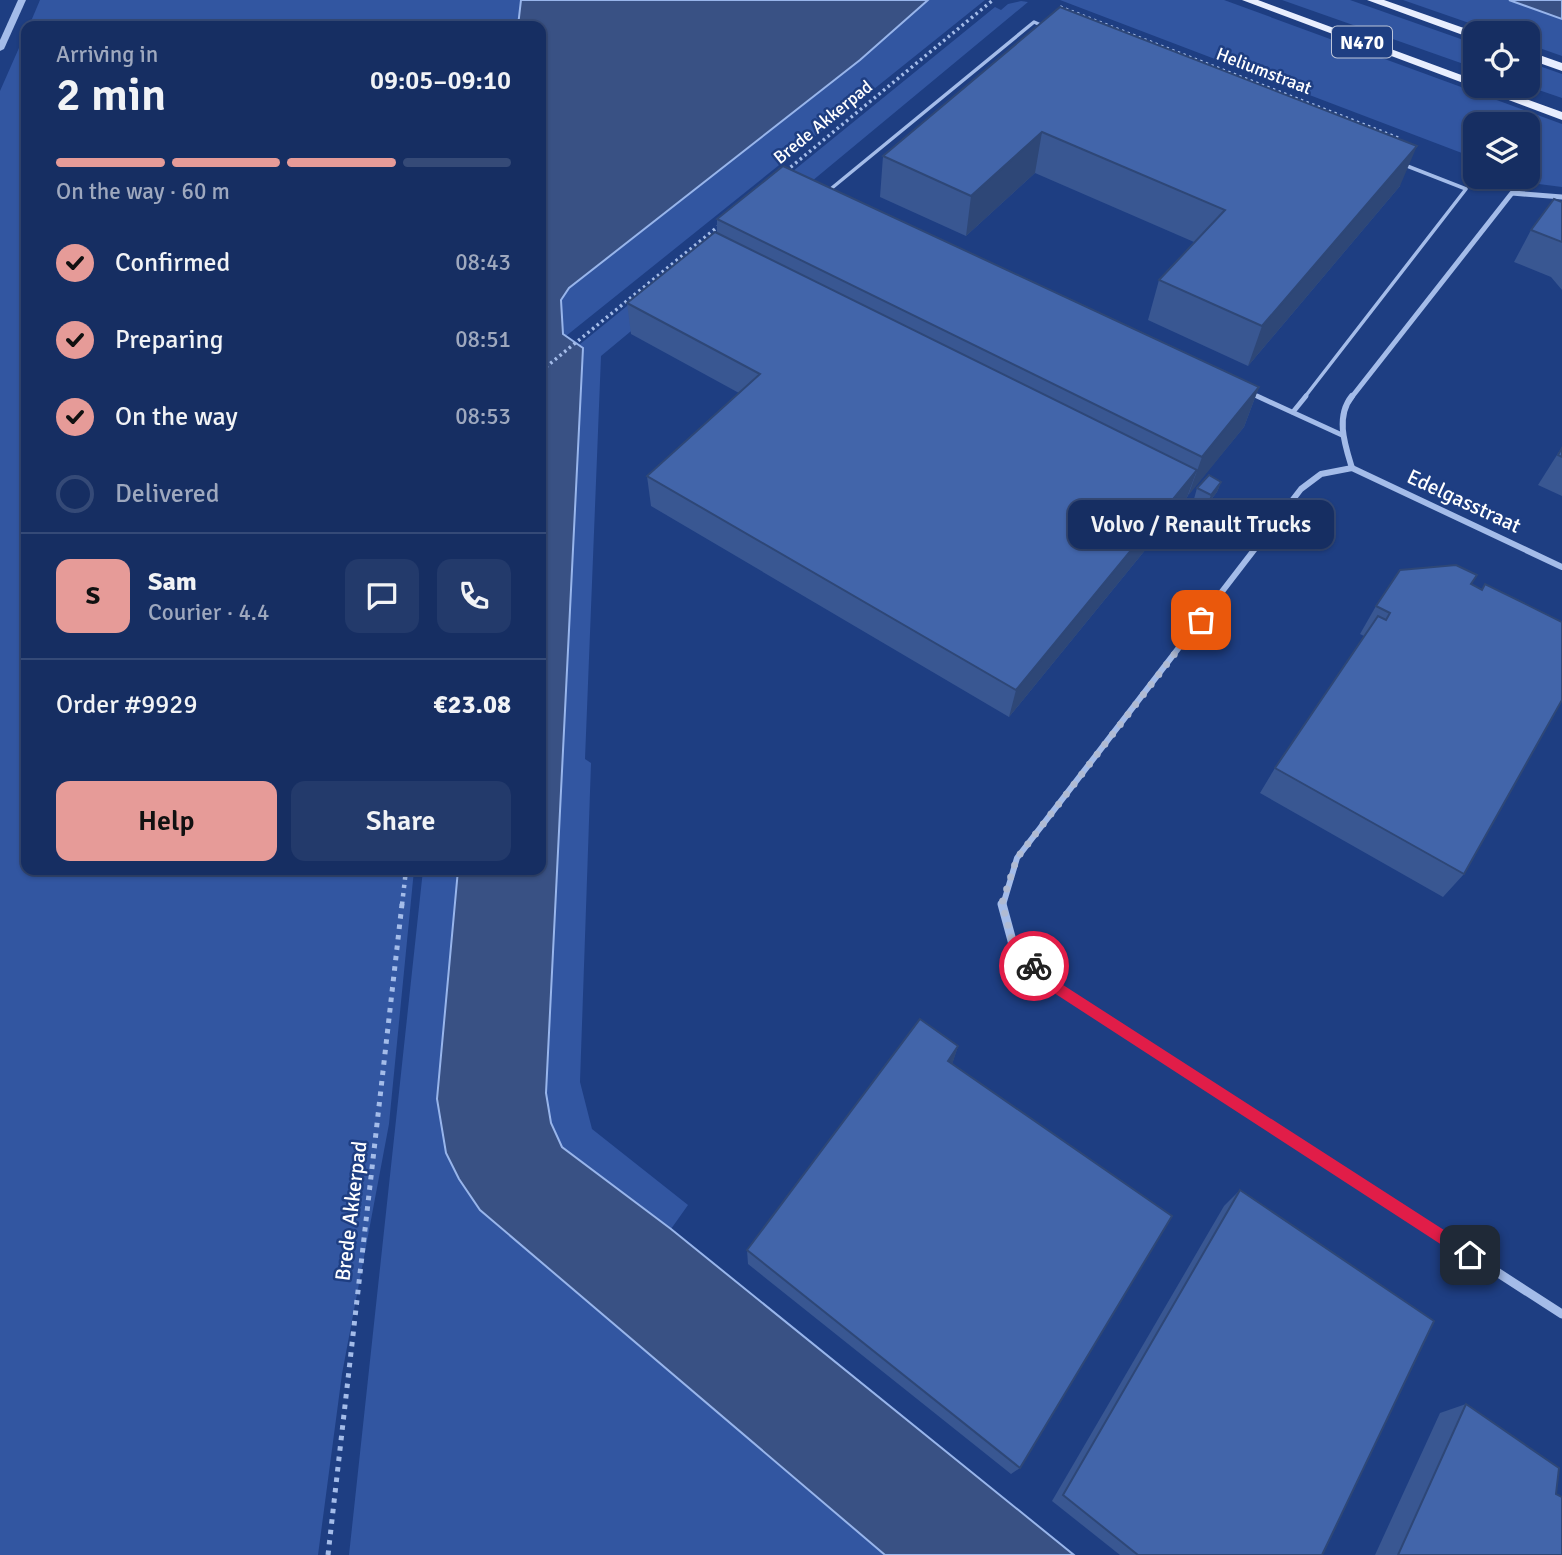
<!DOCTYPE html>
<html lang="en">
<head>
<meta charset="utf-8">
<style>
	:root { --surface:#162e62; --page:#233a6b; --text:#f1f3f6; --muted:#9ea8be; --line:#354a77; --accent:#e69b98 }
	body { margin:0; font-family:Signika,sans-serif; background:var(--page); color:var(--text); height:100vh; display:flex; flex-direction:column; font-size:26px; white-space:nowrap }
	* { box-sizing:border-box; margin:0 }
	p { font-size:23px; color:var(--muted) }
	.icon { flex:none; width:38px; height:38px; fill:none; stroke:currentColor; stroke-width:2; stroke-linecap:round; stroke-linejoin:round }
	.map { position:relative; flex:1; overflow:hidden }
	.sheet { position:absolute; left:21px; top:21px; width:525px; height:854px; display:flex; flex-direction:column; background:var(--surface); border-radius:14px; box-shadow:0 2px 5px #0004,0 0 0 2px var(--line) }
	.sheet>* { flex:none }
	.controls { position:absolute; left:1463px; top:21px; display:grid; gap:14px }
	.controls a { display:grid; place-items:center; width:77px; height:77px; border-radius:14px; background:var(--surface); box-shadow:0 2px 5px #0004,0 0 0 2px var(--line); font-size:35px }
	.pin { position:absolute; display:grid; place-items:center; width:60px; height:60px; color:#fff; margin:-30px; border-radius:14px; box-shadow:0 4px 10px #0006 }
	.courier { position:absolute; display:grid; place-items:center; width:70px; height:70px; margin:-35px; border:5px solid #e11d48; border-radius:50%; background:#fff; color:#222; box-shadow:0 2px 9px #0007 }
	.bubble { position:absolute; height:49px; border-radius:14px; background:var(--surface); box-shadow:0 2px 5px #0004,0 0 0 2px var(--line); font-size:23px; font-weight:600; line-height:49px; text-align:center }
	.overview em { font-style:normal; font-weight:600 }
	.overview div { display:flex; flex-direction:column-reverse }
	.overview { display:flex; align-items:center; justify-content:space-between; height:119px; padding:0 35px }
	h1 { font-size:46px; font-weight:600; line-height:52px }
	.bar { display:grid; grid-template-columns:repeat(4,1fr); gap:10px 7px; align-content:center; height:84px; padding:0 35px }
	.bar i { height:9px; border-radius:5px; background:var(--line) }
	.bar .current { background:var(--accent) }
	.bar p { grid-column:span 4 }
	.line { display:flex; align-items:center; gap:18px; padding:0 35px; border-top:2px solid var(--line) }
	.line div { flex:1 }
	.round { display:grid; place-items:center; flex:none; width:74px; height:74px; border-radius:14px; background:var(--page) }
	ol { padding:0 35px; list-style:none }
	li { display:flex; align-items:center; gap:21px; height:77px }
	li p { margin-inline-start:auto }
	li .icon { padding:7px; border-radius:50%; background:var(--accent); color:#111; stroke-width:4 }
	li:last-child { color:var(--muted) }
	li i { width:38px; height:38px; border:4px solid var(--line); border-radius:50% }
	.action { display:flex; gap:14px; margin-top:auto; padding:14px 35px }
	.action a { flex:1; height:80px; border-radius:14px; background:var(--accent); color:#111; font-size:28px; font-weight:600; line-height:80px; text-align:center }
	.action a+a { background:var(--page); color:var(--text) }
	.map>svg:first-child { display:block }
	.green { fill:#3256a1 }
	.water { fill:#395184; stroke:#98b5eb; stroke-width:2 }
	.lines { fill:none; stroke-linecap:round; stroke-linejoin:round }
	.path-far2 { stroke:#a4bce9; stroke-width:3.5; stroke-dasharray:2.5 3.5; stroke-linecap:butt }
	.path-far1 { stroke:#a4bce9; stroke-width:4.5; stroke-dasharray:3.5 5; stroke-linecap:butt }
	.path { stroke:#a4bce9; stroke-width:5; stroke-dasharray:4.5 6; stroke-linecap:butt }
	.service-far1 { stroke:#a4bce9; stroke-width:3.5 }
	.service { stroke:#a4bce9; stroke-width:5 }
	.minor-far2 { stroke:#a4bce9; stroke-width:5 }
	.minor-far1 { stroke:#a4bce9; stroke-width:6 }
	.minor { stroke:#a4bce9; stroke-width:9 }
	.tertiary { fill:#a4bce9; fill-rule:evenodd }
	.primary { fill:#e8eefe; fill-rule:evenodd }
	.wall { fill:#395792 }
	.shaded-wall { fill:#2e4777 }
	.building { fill:#4265aa; stroke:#2e4777; stroke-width:2 }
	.route { fill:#e11d48 }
	.done { stroke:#b0bbd3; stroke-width:7; stroke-dasharray:0 12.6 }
	.labels { text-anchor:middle; stroke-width:5; stroke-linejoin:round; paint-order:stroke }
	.far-street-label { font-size:18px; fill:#fff; stroke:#1e3e82 }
	.shield { fill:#1e3e82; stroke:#bcc5da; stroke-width:2 }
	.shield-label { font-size:19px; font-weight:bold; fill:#fff }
	.street-label { font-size:21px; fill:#fff; stroke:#1e3e82 }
</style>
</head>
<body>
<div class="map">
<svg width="1562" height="1555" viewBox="0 0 1562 1555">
	<rect width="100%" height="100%" fill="#1e3e82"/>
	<g class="green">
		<polygon points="40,0 521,0 518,26 29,26"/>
		<polygon points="928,0 985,0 566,336 563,334 561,299 569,288 860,60"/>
		<polygon points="1060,0 1224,0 1562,124 1562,187 1531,183 1515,177 1528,177 1528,124 1475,124 1475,158"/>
		<polygon points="1282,0 1350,0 1475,44 1475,68"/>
		<polygon points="1403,0 1509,0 1562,19 1562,56 1528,44 1528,33 1498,33"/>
		<polygon points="1021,1 1028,2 601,356 585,759 591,763 580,1082 592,1129 688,1205 671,1229 562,1147 551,1124 546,1093 583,348 579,345 995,7 1001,10 1008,4"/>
		<polygon points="26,32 26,870 414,870 389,1124 342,1374 318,1555 0,1555 0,91"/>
		<polygon points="1528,62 1562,74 1562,98 1527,86"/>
		<polygon points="423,870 458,870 437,1099 459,1179 480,1210 885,1555 349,1555"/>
	</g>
	<g class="water">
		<polygon points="521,0 928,0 860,60 569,288 561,300 563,334 583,348 546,1093 551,1123 562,1147 671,1229 1074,1555 885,1555 480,1210 459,1179 446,1153 437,1099 458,870 541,870 541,26 518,26"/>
		<polygon points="1509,0 1562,0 1562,19"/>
	</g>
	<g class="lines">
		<g class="path-far2">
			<polyline points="1060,7 1398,138"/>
			<polyline points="786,171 993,0"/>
			<polyline points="541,371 720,225"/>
		</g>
		<polyline class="path-far1" points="402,905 406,870"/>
		<polyline class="path" points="328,1555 402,904"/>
		<g class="service-far1">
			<polyline points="827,192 1034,22 1043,26"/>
			<polyline points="1253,394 1261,398"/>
			<polyline points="1304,398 1466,189 1402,164"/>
		</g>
		<g class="service">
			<polyline points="1257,396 1342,435"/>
			<polyline points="1293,412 1306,396"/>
		</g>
		<polyline class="minor-far2" points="1351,398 1512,193 1562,197"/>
		<g class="minor-far1">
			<path d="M 1352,396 C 1335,417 1345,445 1352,468"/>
			<polyline points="1352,468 1562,567"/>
			<polyline points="1003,905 1017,858 1301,489 1321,474 1352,468"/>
		</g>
		<polyline class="minor" points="1002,904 1014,948 1055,987 1562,1314"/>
		<polygon class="tertiary" points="18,0 26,0 4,49 0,51 0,40"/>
		<g class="primary">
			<polygon points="1242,0 1258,0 1475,80 1475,86 1490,86 1562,112 1562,120"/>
			<polygon points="1367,0 1384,0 1478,33 1475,33 1475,39 1471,38"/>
			<polygon points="1528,51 1562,63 1562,71 1528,59"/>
		</g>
	</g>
	<g class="wall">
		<polygon points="1060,7 1400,186 1248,366 1148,320 1159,280 1194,242 1035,173 966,236 880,197 883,156"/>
		<polygon points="1562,202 1562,290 1551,277 1514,262 1531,230"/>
		<polygon points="717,219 1259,387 1244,427 1188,495 1186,500 1009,717 651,506 647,476 739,393 631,334 627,303 717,233"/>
		<polygon points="1562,447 1562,496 1538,485"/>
		<polygon points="1221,482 1217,492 1207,505 1194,499 1197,488"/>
		<polygon points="1471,584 1464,874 1443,897 1260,793 1275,768 1364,636 1360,634 1376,606"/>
		<polygon points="958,1046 952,1064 1020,1468 1011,1474 748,1264 747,1250"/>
		<polygon points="1240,1190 1322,1555 1120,1555 1052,1501 1224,1206"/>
		<polygon points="1466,1404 1556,1494 1562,1555 1375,1555 1440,1413"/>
	</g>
	<g class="shaded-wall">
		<polygon points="1042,132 1035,173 966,236 971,196"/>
		<polygon points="1417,146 1400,186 1248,366 1262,326"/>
		<polygon points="1259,387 1244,427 1188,496 1202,457"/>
		<polygon points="1197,470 1186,500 1009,717 1016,690"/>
		<polygon points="1221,482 1217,492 1207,505 1211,495"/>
		<polygon points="958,1046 952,1065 948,1061"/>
	</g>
	<g class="building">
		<polygon points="1060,7 1417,146 1262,326 1159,280 1225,210 1042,132 971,196 883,156"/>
		<polygon points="783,166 1259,387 1202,457 717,219"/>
		<polygon points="1554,199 1562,202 1562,242 1531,230"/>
		<polygon points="715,232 1197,470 1016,690 647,476 760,374 627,303"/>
		<polygon points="1562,448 1562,457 1558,455"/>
		<polygon points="1209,475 1221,482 1211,495 1197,488"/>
		<polygon points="1456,565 1477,575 1471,584 1482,590 1485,584 1562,622 1562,700 1464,874 1275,768 1378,616 1386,620 1390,613 1376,606 1400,570"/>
		<polygon points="920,1019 958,1046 948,1061 1172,1216 1020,1468 747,1250"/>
		<polygon points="1240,1190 1434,1321 1322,1555 1138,1555 1063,1495"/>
		<polygon points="1466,1404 1559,1468 1556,1494 1562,1497 1562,1555 1398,1555"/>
	</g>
	<polygon class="route" points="1034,961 1060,983 1475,1250 1475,1260 1465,1260 1051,991 1029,970 1027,966"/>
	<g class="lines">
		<polyline class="done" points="1034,966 1014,948 1002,903 1017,858 1201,620"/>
	</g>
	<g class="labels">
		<g class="far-street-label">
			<text transform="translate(1264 71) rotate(21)" y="6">Heliumstraat</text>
			<text transform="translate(823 122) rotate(-39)" y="6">Brede Akkerpad</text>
		</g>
		<rect class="shield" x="1332" y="26.5" width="60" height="31" rx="5"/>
		<g class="shield-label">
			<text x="1362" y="49">N470</text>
		</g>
		<g class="street-label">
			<text transform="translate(1464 501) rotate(25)" y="7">Edelgasstraat</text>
			<text transform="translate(351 1211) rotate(-83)" y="7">Brede Akkerpad</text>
		</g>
	</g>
</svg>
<div class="controls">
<a><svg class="icon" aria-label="locate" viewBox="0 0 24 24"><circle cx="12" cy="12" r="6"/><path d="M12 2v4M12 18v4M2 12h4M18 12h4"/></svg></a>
<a><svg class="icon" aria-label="layers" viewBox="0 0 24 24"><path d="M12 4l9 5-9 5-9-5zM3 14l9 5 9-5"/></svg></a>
</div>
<div class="pin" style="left:1201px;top:620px;background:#ea580c"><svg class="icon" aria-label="bag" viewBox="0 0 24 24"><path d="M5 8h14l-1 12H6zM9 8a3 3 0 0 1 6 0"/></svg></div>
<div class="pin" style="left:1470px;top:1255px;background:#1f2937"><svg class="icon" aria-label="home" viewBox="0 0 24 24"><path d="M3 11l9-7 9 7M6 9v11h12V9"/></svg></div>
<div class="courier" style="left:1034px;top:966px"><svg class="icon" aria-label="bike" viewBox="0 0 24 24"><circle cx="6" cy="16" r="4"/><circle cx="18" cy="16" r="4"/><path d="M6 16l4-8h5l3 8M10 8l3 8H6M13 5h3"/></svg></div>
<div class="bubble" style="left:1068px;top:500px;width:266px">Volvo / Renault Trucks</div>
<section class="sheet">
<div class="overview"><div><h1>2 min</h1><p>Arriving in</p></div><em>09:05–09:10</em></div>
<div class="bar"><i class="current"></i><i class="current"></i><i class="current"></i><i></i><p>On the way · 60 m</p></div>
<ol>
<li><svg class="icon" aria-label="check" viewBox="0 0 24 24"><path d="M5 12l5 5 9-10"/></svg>Confirmed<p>08:43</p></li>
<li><svg class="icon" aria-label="check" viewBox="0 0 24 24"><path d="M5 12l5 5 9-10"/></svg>Preparing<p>08:51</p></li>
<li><svg class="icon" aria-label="check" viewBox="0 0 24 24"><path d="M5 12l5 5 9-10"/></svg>On the way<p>08:53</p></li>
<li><i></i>Delivered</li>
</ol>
<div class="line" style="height:126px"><b class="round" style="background:var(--accent);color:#111">S</b><div><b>Sam</b><p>Courier · 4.4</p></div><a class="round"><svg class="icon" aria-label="chat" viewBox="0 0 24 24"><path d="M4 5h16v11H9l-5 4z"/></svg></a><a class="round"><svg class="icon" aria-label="phone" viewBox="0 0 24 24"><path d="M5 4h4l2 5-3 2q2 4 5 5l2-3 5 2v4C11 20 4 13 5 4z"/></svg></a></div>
<div class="line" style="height:91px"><div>Order #9929</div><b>€23.08</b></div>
<div class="action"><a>Help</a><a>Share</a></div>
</section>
</div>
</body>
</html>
